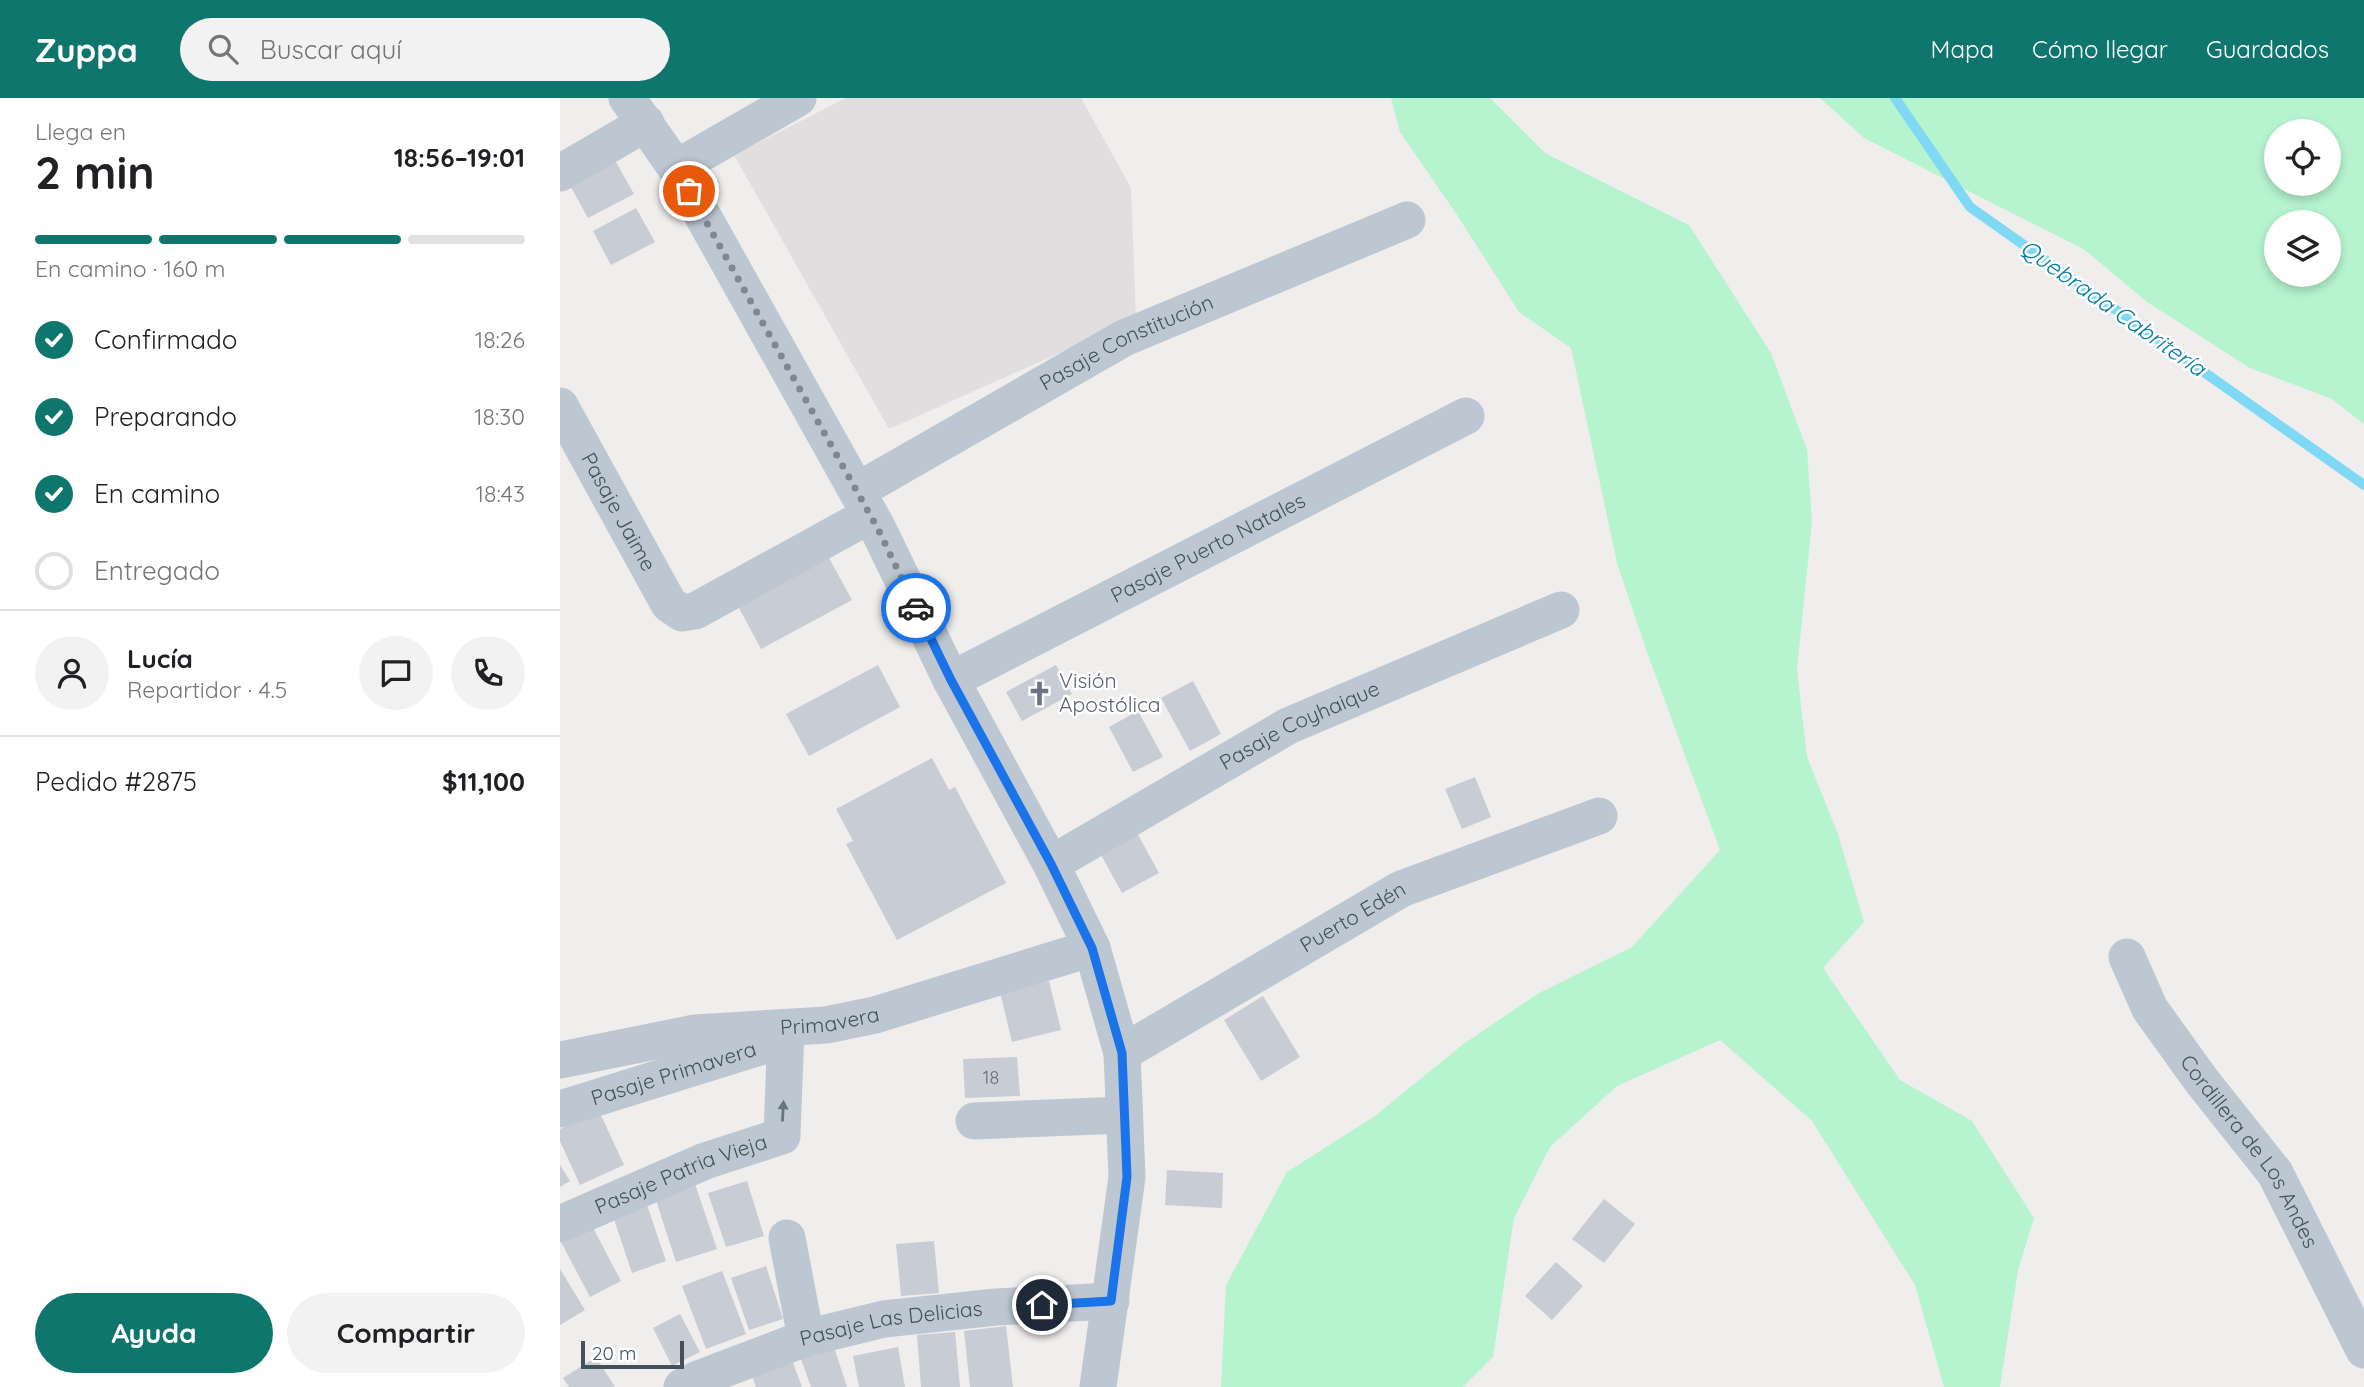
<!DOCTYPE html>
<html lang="es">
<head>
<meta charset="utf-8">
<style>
	:root { --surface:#fff; --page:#f2f2f2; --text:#202124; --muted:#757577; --line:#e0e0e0; --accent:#0f766e }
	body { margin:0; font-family:Quicksand,sans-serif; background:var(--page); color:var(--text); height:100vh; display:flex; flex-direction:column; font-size:26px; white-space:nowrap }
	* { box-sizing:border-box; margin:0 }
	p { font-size:23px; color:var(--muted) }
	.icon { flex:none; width:38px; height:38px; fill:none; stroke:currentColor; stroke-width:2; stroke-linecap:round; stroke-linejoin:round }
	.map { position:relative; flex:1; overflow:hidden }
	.sheet { display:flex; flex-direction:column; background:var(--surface); width:560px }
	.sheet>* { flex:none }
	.fabs { position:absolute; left:1704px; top:21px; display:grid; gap:14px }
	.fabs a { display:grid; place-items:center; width:77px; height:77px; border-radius:50%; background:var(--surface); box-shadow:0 4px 10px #0003; font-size:35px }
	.scale { position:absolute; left:21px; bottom:18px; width:103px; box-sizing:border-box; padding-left:7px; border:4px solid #44505c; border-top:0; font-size:19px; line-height:24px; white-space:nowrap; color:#44505c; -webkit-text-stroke:5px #fff; paint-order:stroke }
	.pin { position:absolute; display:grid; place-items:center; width:60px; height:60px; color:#fff; margin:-30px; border:4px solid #fff; border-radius:50%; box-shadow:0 2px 7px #0007 }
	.courier { position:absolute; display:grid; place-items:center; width:70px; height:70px; margin:-35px; border:5px solid #1a73e8; border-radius:50%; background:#fff; color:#222; box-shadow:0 2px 9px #0007 }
	.overview em { font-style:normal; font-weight:700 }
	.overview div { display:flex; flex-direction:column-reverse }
	.overview { display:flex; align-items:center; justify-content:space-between; height:119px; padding:0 35px }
	h1 { font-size:46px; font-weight:700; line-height:52px }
	.bar { display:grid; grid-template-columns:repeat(4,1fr); gap:10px 7px; align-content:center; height:84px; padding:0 35px }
	.bar i { height:9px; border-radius:5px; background:var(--line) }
	.bar .current { background:var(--accent) }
	.bar p { grid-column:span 4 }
	.line { display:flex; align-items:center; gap:18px; padding:0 35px; border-top:2px solid var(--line) }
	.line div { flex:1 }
	.round { display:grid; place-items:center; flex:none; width:74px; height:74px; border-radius:37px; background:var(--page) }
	ol { padding:0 35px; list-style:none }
	li { display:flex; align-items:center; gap:21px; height:77px }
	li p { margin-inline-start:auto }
	li .icon { padding:7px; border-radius:50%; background:var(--accent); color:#fff; stroke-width:4 }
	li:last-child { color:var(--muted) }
	li i { width:38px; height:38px; border:4px solid var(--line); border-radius:50% }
	.button { display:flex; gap:14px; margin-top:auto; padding:14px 35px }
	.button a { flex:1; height:80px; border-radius:42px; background:var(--accent); color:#fff; font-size:28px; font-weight:700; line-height:80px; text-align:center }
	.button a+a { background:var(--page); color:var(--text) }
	header { display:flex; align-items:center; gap:42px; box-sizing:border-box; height:98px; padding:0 35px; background:var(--accent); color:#fff }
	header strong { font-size:33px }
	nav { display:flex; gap:38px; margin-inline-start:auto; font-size:24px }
	.search { width:490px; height:63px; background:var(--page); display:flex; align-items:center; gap:18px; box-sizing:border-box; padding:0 24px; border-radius:38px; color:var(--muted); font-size:26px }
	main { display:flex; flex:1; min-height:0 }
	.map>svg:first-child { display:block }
	.education { fill:#e1dedf }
	.green { fill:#b6f3cf; fill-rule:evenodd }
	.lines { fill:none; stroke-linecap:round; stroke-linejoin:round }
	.stream { stroke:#7fd9f4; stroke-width:10 }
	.building { fill:#c8ccd4 }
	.minor { stroke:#bcc7d1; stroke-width:37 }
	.oneway { fill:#68747f }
	.done { stroke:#80878f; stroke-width:7; stroke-dasharray:0 12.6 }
	.route { stroke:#1a73e8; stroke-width:9 }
	.labels { text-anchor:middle; stroke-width:5; stroke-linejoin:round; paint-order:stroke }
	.number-label { font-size:18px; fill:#656f7a }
	.street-label { font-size:21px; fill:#44505c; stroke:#fff }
	.worship-label { font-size:21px; fill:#5b616d; stroke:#fff; text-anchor:start }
	.water-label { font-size:23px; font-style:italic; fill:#027ea3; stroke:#fff }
</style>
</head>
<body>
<header>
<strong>Zuppa</strong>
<div class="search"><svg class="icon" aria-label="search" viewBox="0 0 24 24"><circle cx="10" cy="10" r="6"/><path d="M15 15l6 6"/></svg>Buscar aquí</div>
<nav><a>Mapa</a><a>Cómo llegar</a><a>Guardados</a></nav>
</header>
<main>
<section class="sheet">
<div class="overview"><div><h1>2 min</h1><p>Llega en</p></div><em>18:56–19:01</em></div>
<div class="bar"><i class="current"></i><i class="current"></i><i class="current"></i><i></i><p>En camino · 160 m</p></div>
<ol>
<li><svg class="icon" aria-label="check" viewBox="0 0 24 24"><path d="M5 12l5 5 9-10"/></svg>Confirmado<p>18:26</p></li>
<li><svg class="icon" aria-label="check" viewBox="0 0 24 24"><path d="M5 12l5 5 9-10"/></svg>Preparando<p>18:30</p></li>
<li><svg class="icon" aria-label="check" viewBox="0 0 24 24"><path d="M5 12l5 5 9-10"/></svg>En camino<p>18:43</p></li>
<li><i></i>Entregado</li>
</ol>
<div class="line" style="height:126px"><a class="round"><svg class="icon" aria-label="person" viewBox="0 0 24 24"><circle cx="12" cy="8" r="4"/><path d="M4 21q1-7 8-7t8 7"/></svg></a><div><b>Lucía</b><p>Repartidor · 4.5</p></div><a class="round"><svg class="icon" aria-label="chat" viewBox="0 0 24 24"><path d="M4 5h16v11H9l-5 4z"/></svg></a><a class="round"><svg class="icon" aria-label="phone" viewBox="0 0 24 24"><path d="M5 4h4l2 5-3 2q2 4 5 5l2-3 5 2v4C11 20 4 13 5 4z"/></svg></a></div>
<div class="line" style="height:91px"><div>Pedido #2875</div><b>$11,100</b></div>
<div class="button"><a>Ayuda</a><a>Compartir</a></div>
</section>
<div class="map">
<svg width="1804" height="1289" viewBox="0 0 1804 1289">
	<rect width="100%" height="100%" fill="#f0eded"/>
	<polygon class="education" points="286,0 521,0 571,90 576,221 329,331 174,57"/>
	<g class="green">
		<polygon points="831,0 930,0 985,55 1129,127 1211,255 1247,352 1252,424 1237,572 1247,659 1278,736 1304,824 1263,870 1340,982 1412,1023 1474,1120 1458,1172 1440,1289 1384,1289 1355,1187 1252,1023 1160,942 1057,988 990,1049 954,1120 933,1259 903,1289 661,1289 666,1187 727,1074 815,1018 902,947 979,895 1072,849 1160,752 1088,557 1057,465 1011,250 959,214 897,117 840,34"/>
		<path d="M 1260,0 L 1804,0 L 1804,326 L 1772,301 L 1690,270 L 1587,204 L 1525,152 L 1304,40 ZM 1717,33 L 1769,33 L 1769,86 L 1717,86 ZM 1717,124 L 1769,124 L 1769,177 L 1717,177 Z"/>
	</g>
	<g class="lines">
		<polyline class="stream" points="1335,0 1410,109 1804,387"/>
	</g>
	<g class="building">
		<polygon points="52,57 74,96 28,120 7,82"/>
		<polygon points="76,110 95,144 51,167 33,133"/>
		<polygon points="269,460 292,502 201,551 178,508"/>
		<polygon points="318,567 340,609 249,658 226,616"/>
		<polygon points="496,567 512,596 462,623 446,594"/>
		<polygon points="633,583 661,636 630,653 601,600"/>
		<polygon points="578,613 603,659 573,674 549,629"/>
		<polygon points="372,660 389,692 395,689 446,785 337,842 286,746 293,743 276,711"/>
		<polygon points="915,679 931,719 902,731 885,691"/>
		<polygon points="577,735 599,775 562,795 540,755"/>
		<polygon points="489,883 501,932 452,944 440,894"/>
		<polygon points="703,898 740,959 701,983 664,922"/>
		<polygon points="457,959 460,998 405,1000 403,961"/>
		<polygon points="39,1013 64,1067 20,1087 0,1043 0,1031"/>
		<polygon points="0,1067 10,1083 0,1089"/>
		<polygon points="607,1072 663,1075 662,1110 605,1107"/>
		<polygon points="134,1083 157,1151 116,1164 94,1096"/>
		<polygon points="187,1083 204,1138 166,1149 148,1095"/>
		<polygon points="85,1101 106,1163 72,1175 51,1112"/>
		<polygon points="1044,1101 1075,1126 1044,1165 1012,1141"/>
		<polygon points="30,1124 61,1183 30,1199 0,1142"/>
		<polygon points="374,1143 379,1195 341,1198 336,1146"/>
		<polygon points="996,1164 1023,1188 992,1222 965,1198"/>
		<polygon points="206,1168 223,1221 189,1232 171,1180"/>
		<polygon points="0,1171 25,1212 0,1227"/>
		<polygon points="162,1173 186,1236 146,1251 122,1188"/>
		<polygon points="120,1216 140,1254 112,1268 93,1230"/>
		<polygon points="446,1228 453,1289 410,1289 404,1233"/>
		<polygon points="395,1234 400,1289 361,1289 357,1237"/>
		<polygon points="274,1249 287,1289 251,1289 241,1261"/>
		<polygon points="338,1249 345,1289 299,1289 293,1258"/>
		<polygon points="36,1259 55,1289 9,1289 3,1280"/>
		<polygon points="232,1262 242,1289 196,1289 192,1278"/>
	</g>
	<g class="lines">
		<g class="minor">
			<polyline points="67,0 116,70 318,431 391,582 491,766 532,850 562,955 567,1079 538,1289"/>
			<polyline points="116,70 238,0"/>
			<polyline points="0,75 86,25"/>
			<path id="s1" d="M 0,308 L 109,506 L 122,515 L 135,513 L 310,417"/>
			<path id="s2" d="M 297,393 L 564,240 L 847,122"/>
			<path id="s3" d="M 391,582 L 906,318"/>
			<path id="s4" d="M 491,766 L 728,628 L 1001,512"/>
			<path id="s5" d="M 1567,859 L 1590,911 L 1641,982 L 1715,1075 L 1804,1252"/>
			<path id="s6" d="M 562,955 L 841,791 L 1039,718"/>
			<path id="s7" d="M 0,962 L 135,935 L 266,927 L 315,917 L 532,850"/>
			<path id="s8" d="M 0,1011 L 216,944"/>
			<polyline points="414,1023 564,1017"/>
			<path id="s9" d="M 0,1126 L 145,1063 L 222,1038 L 226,930"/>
			<polyline points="227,1140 246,1240"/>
			<path id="s10" d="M 122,1289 L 138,1281 L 246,1240 L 324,1221 L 436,1209 L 551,1203"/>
		</g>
	</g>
	<defs><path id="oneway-solid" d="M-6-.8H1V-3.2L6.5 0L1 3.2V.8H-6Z" transform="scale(1.75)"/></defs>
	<use class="oneway" href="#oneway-solid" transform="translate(223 1013) rotate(-87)"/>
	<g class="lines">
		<polyline class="done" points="129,93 318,431 356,510"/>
		<polyline class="route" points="356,510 391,582 491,766 532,850 562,955 567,1079 551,1203 482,1207"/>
	</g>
	<defs>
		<symbol id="church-bare" viewBox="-9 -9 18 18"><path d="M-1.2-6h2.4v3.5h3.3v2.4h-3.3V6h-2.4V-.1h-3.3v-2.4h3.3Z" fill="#6b7280" stroke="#fff" stroke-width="2.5" paint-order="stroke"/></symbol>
	</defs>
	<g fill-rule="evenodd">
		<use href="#church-bare" x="462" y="578" width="35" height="35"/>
	</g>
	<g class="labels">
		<g class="number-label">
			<text x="431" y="986">18</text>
		</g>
		<g class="street-label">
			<text dy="7" stroke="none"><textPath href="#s2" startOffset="308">Pasaje Constitución</textPath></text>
			<text dy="7" stroke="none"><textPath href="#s1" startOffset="121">Pasaje Jaime</textPath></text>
			<text dy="7" stroke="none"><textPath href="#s3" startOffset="289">Pasaje Puerto Natales</textPath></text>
			<text dy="7" stroke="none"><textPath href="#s4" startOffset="285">Pasaje Coyhaique</textPath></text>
			<text dy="7" stroke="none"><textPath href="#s6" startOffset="268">Puerto Edén</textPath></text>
			<text dy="7" stroke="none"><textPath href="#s7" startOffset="273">Primavera</textPath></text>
			<text dy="7" stroke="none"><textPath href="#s8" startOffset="119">Pasaje Primavera</textPath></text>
			<text dy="7" stroke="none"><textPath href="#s5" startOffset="231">Cordillera de Los Andes</textPath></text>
			<text dy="7" stroke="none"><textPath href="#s9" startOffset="131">Pasaje Patria Vieja</textPath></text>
			<text dy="7" stroke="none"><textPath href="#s10" startOffset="220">Pasaje Las Delicias</textPath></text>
		</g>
		<g class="worship-label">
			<text x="499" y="590">Visión<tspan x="499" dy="24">Apostólica</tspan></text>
		</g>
		<g class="water-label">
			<text transform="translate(1553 210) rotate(35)" y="8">Quebrada Cabritería</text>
		</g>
	</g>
</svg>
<div class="fabs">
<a><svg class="icon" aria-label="locate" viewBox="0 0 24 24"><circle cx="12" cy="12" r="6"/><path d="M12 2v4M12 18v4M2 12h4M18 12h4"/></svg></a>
<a><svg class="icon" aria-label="layers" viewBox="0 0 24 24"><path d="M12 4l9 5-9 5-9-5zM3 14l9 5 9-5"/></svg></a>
</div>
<div class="scale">20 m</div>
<div class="pin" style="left:129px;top:93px;background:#ea580c"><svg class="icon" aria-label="bag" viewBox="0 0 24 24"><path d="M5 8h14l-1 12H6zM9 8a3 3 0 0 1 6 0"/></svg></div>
<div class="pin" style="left:482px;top:1207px;background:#1f2937"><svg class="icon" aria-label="home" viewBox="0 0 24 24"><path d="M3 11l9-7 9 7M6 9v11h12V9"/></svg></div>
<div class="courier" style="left:356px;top:510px"><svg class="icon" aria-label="car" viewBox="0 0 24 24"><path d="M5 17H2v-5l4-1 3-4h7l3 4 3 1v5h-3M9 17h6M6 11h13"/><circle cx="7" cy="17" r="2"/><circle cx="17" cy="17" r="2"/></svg></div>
</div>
</main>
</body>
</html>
